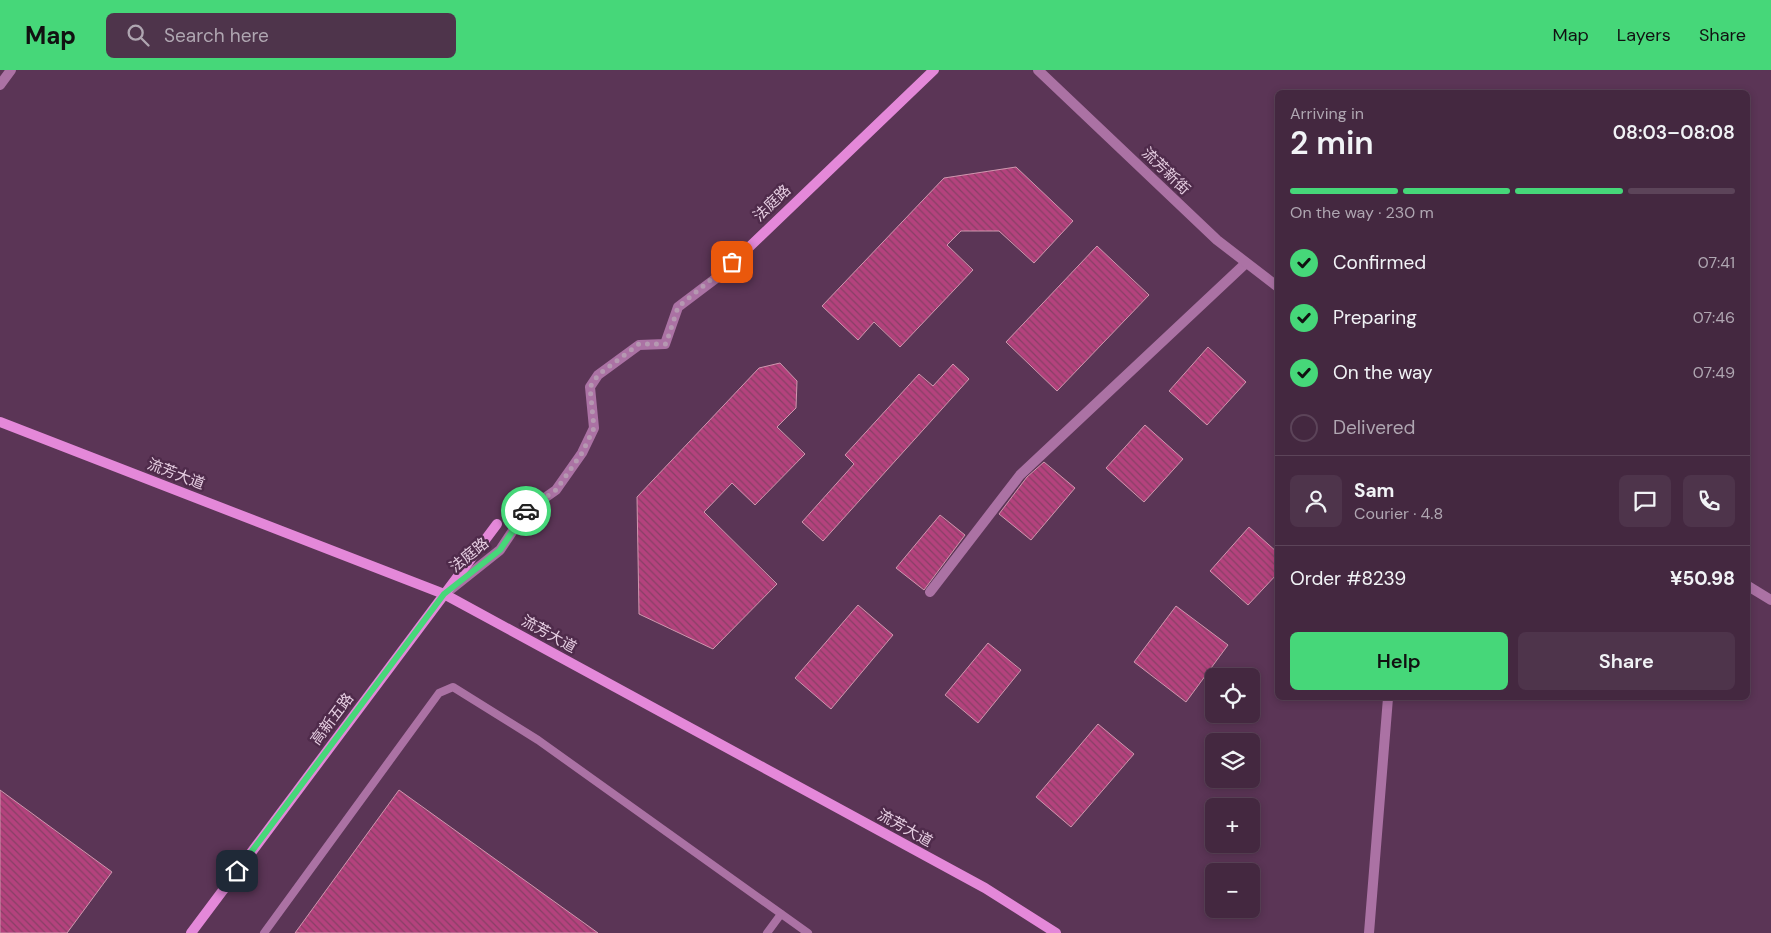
<!DOCTYPE html>
<html lang="en">
<head>
<meta charset="utf-8">
<style>
	:root { --surface:#442840; --page:#4e344b; --text:#f1f3f6; --muted:#afa6b1; --line:#5c4459; --accent:#46d779 }
	body { margin:0; font-family:"DM Sans","Noto Sans SC",sans-serif; background:var(--page); color:var(--text); height:100vh; display:flex; flex-direction:column; font-size:19px; white-space:nowrap }
	* { box-sizing:border-box; margin:0 }
	p { font-size:16px; color:var(--muted) }
	.icon { flex:none; width:28px; height:28px; fill:none; stroke:currentColor; stroke-width:2; stroke-linecap:round; stroke-linejoin:round }
	.map { position:relative; flex:1; overflow:hidden }
	.side { position:absolute; left:1275px; top:20px; width:475px; height:610px; display:flex; flex-direction:column; background:var(--surface); border-radius:8px; box-shadow:0 2px 8px #0003,0 0 0 1px var(--line) }
	.side>* { flex:none }
	.controls { position:absolute; left:1205px; top:598px; display:grid; gap:10px }
	.controls a { display:grid; place-items:center; width:55px; height:55px; border-radius:8px; background:var(--surface); box-shadow:0 2px 8px #0003,0 0 0 1px var(--line); font-size:25px }
	.pin { position:absolute; display:grid; place-items:center; width:42px; height:42px; color:#fff; margin:-21px; border-radius:10px; box-shadow:0 2px 8px #0006 }
	.courier { position:absolute; display:grid; place-items:center; width:50px; height:50px; margin:-25px; border:4px solid #46d779; border-radius:50%; background:#fff; color:#222; box-shadow:0 1px 6px #0007 }
	.headline em { font-style:normal; font-weight:600 }
	.headline div { display:flex; flex-direction:column-reverse }
	.headline { display:flex; align-items:center; justify-content:space-between; height:85px; padding:0 15px }
	h1 { font-size:32px; font-weight:600; line-height:38px }
	.bar { display:grid; grid-template-columns:repeat(4,1fr); gap:8px 5px; align-content:center; height:60px; padding:0 15px }
	.bar i { height:6px; border-radius:4px; background:var(--line) }
	.bar .selected { background:var(--accent) }
	.bar p { grid-column:span 4 }
	.line { display:flex; align-items:center; gap:12px; padding:0 15px; border-top:1px solid var(--line) }
	.line div { flex:1 }
	.round { display:grid; place-items:center; flex:none; width:52px; height:52px; border-radius:8px; background:var(--page) }
	ol { padding:0 15px; list-style:none }
	li { display:flex; align-items:center; gap:15px; height:55px }
	li p { margin-inline-start:auto }
	li .icon { padding:5px; border-radius:50%; background:var(--accent); color:#111; stroke-width:4 }
	li:last-child { color:var(--muted) }
	li i { width:28px; height:28px; border:2px solid var(--line); border-radius:50% }
	.action { display:flex; gap:10px; margin-top:auto; padding:10px 15px }
	.action a { flex:1; height:58px; border-radius:8px; background:var(--accent); color:#111; font-size:20px; font-weight:600; line-height:58px; text-align:center }
	.action a+a { background:var(--page); color:var(--text) }
	header { display:flex; align-items:center; gap:30px; box-sizing:border-box; height:70px; padding:0 25px; background:var(--accent); color:#111 }
	header strong { font-size:24px }
	nav { display:flex; gap:28px; margin-inline-start:auto; font-size:18px }
	.search { width:350px; height:45px; background:var(--page); display:flex; align-items:center; gap:12px; box-sizing:border-box; padding:0 18px; border-radius:8px; color:var(--muted); font-size:19px }
	.map>svg:first-child { display:block }
	.building { fill:url(#building-back-hatch); stroke:#ce97ae }
	.lines { fill:none; stroke-linecap:round; stroke-linejoin:round }
	.service { stroke:#ab72a4; stroke-width:8 }
	.minor { stroke:#ab72a4; stroke-width:10 }
	.tertiary { stroke:#ab72a4; stroke-width:10 }
	.secondary { stroke:#e488d9; stroke-width:10 }
	.done { stroke:#b598b1; stroke-width:5; stroke-dasharray:0 9 }
	.route { stroke:#46d779; stroke-width:6 }
	.labels { text-anchor:middle; stroke-width:5; stroke-linejoin:round; paint-order:stroke }
	.street-label { font-size:15px; fill:#e6cee2; stroke:#4f2b4b }
</style>
</head>
<body>
<header>
<strong>Map</strong>
<div class="search"><svg class="icon" aria-label="search" viewBox="0 0 24 24"><circle cx="10" cy="10" r="6"/><path d="M15 15l6 6"/></svg>Search here</div>
<nav><a>Map</a><a>Layers</a><a>Share</a></nav>
</header>
<div class="map">
<svg width="1771" height="863" viewBox="0 0 1771 863">
	<defs>
		<pattern id="building-back-hatch" width="6" height="6" patternUnits="userSpaceOnUse" patternTransform="scale(1.25)"><rect width="6" height="6" fill="#b4427d"/><path d="M-1 5l2 2M0 0l6 6M5-1l2 2" fill="none" stroke="#884066"/></pattern>
	</defs>
	<rect width="100%" height="100%" fill="#5b3556"/>
	<g class="building">
		<polygon points="1016,97 1073,151 1034,193 999,161 961,161 947,175 973,200 900,277 874,252 858,270 822,236 944,108"/>
		<polygon points="1097,176 1149,225 1057,321 1006,272"/>
		<polygon points="1208,277 1246,312 1207,355 1169,321"/>
		<polygon points="780,293 797,311 796,338 777,357 805,384 755,435 732,413 704,442 777,514 713,579 639,544 637,427 759,298"/>
		<polygon points="953,294 969,309 823,471 802,452 854,394 845,385 919,304 933,316"/>
		<polygon points="1145,355 1183,389 1144,432 1106,398"/>
		<polygon points="1044,392 1075,418 1031,470 999,444 1027,407"/>
		<polygon points="940,445 965,465 924,520 896,498"/>
		<polygon points="1249,457 1278,483 1278,503 1248,535 1210,501"/>
		<polygon points="858,535 893,565 831,639 795,608"/>
		<polygon points="1176,536 1228,575 1186,632 1134,592"/>
		<polygon points="988,573 1021,600 978,653 945,625"/>
		<polygon points="1098,654 1134,684 1071,757 1036,727"/>
		<polygon points="0,720 112,802 67,863 0,863"/>
		<polygon points="399,720 598,863 295,863"/>
	</g>
	<g class="lines">
		<g class="service">
			<polyline points="264,863 439,623 453,617 538,670 808,863"/>
			<polyline points="767,863 781,844"/>
		</g>
		<g class="minor">
			<polyline points="451,519 500,480 526,441 556,420 582,383 594,358 590,317 598,305 639,275 665,274 678,237 719,206"/>
			<polyline points="930,522 1020,405 1246,193"/>
			<polyline points="1369,863 1388,628"/>
		</g>
		<g class="tertiary">
			<polyline points="1038,0 1217,170 1278,217"/>
			<polyline points="0,15 11,0"/>
			<polyline points="1748,516 1771,530"/>
		</g>
		<g class="secondary">
			<polyline points="719,206 934,0"/>
			<polyline points="0,352 444,524 985,818 1056,863"/>
			<polyline points="191,863 497,454"/>
		</g>
	</g>
	<g class="lines">
		<polyline class="done" points="526,441 556,420 582,383 594,358 590,317 598,305 639,274 666,274 678,237 732,192"/>
		<polyline class="route" points="237,801 444,524 500,480 526,441"/>
	</g>
	<g class="labels">
		<g class="street-label">
			<text transform="translate(1166 101) rotate(44)" y="5">流芳新街</text>
			<text transform="translate(772 133) rotate(-44)" y="5">法庭路</text>
			<text transform="translate(176 404) rotate(21)" y="5">流芳大道</text>
			<text transform="translate(469 485) rotate(-39)" y="5">法庭路</text>
			<text transform="translate(549 564) rotate(29)" y="5">流芳大道</text>
			<text transform="translate(332 649) rotate(-53)" y="5">高新五路</text>
			<text transform="translate(905 758) rotate(29)" y="5">流芳大道</text>
		</g>
	</g>
</svg>
<div class="controls">
<a><svg class="icon" aria-label="locate" viewBox="0 0 24 24"><circle cx="12" cy="12" r="6"/><path d="M12 2v4M12 18v4M2 12h4M18 12h4"/></svg></a>
<a><svg class="icon" aria-label="layers" viewBox="0 0 24 24"><path d="M12 4l9 5-9 5-9-5zM3 14l9 5 9-5"/></svg></a>
<a>+</a>
<a>−</a>
</div>
<div class="pin" style="left:732px;top:192px;background:#ea580c"><svg class="icon" aria-label="bag" viewBox="0 0 24 24"><path d="M5 8h14l-1 12H6zM9 8a3 3 0 0 1 6 0"/></svg></div>
<div class="pin" style="left:237px;top:801px;background:#1f2937"><svg class="icon" aria-label="home" viewBox="0 0 24 24"><path d="M3 11l9-7 9 7M6 9v11h12V9"/></svg></div>
<div class="courier" style="left:526px;top:441px"><svg class="icon" aria-label="car" viewBox="0 0 24 24"><path d="M5 17H2v-5l4-1 3-4h7l3 4 3 1v5h-3M9 17h6M6 11h13"/><circle cx="7" cy="17" r="2"/><circle cx="17" cy="17" r="2"/></svg></div>
<section class="side">
<div class="headline"><div><h1>2 min</h1><p>Arriving in</p></div><em>08:03–08:08</em></div>
<div class="bar"><i class="selected"></i><i class="selected"></i><i class="selected"></i><i></i><p>On the way · 230 m</p></div>
<ol>
<li><svg class="icon" aria-label="check" viewBox="0 0 24 24"><path d="M5 12l5 5 9-10"/></svg>Confirmed<p>07:41</p></li>
<li><svg class="icon" aria-label="check" viewBox="0 0 24 24"><path d="M5 12l5 5 9-10"/></svg>Preparing<p>07:46</p></li>
<li><svg class="icon" aria-label="check" viewBox="0 0 24 24"><path d="M5 12l5 5 9-10"/></svg>On the way<p>07:49</p></li>
<li><i></i>Delivered</li>
</ol>
<div class="line" style="height:90px"><a class="round"><svg class="icon" aria-label="person" viewBox="0 0 24 24"><circle cx="12" cy="8" r="4"/><path d="M4 21q1-7 8-7t8 7"/></svg></a><div><b>Sam</b><p>Courier · 4.8</p></div><a class="round"><svg class="icon" aria-label="chat" viewBox="0 0 24 24"><path d="M4 5h16v11H9l-5 4z"/></svg></a><a class="round"><svg class="icon" aria-label="phone" viewBox="0 0 24 24"><path d="M5 4h4l2 5-3 2q2 4 5 5l2-3 5 2v4C11 20 4 13 5 4z"/></svg></a></div>
<div class="line" style="height:65px"><div>Order #8239</div><b>¥50.98</b></div>
<div class="action"><a>Help</a><a>Share</a></div>
</section>
</div>
</body>
</html>
